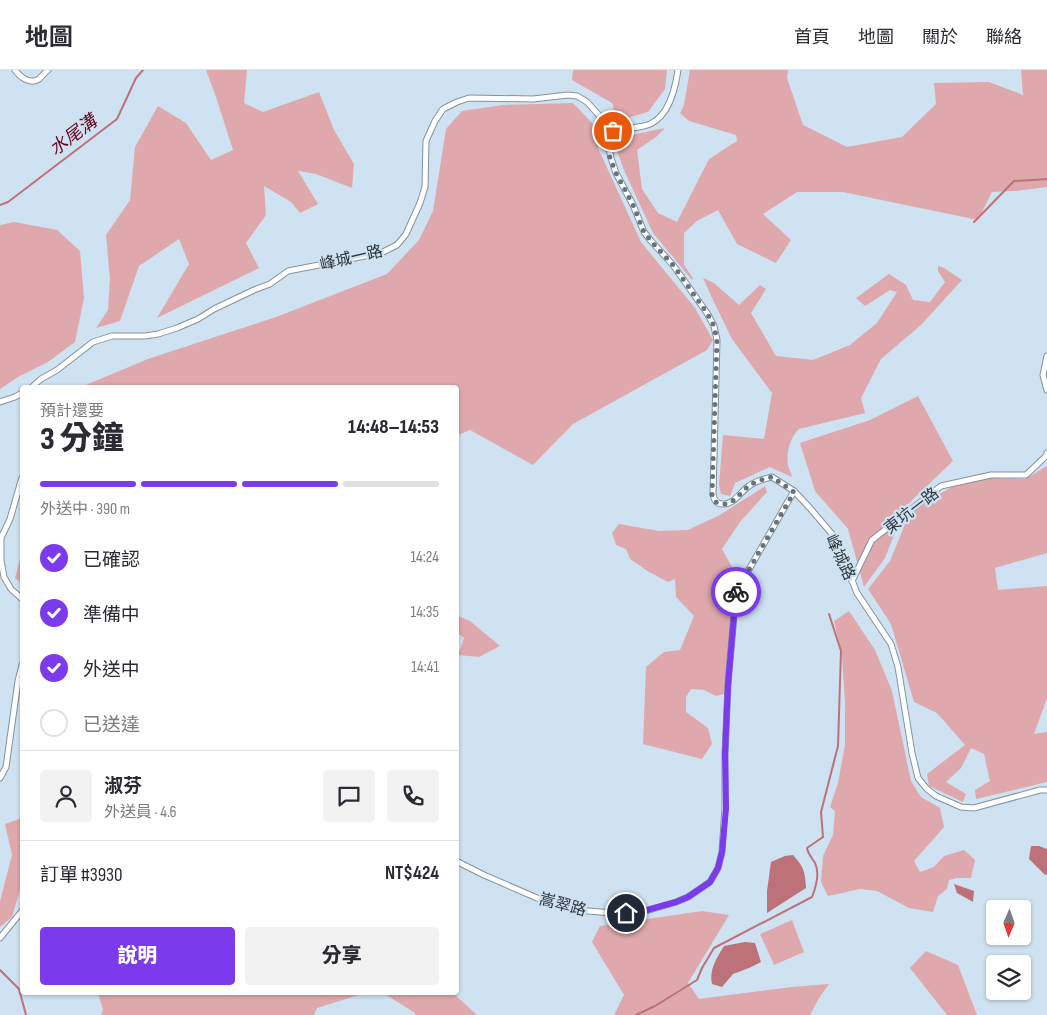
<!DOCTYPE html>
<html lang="zh-TW">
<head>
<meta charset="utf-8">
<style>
	:root { --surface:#fff; --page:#f2f2f3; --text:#2b2b33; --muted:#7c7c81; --line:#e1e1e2; --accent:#7c3aed }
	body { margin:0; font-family:"Sofia Sans Condensed","Noto Sans TC",sans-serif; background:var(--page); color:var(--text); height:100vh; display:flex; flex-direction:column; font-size:19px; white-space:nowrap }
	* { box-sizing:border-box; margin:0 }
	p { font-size:16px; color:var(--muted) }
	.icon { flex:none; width:28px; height:28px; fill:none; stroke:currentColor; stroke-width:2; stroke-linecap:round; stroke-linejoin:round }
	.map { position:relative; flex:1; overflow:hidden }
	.drawer { position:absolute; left:20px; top:315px; width:439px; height:610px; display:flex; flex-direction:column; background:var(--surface); border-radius:5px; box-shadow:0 1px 4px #0004 }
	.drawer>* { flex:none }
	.needle { width:32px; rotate:182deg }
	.tools { position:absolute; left:986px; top:830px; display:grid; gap:10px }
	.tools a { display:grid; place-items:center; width:45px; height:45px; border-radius:5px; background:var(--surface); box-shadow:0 1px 4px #0004; font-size:25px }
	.pin { position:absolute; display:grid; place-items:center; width:42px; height:42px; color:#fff; margin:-21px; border:2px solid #fff; border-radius:50%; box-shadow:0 1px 5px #0007 }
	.courier { position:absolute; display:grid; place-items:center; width:50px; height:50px; margin:-25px; border:4px solid #7c3aed; border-radius:50%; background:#fff; color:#222; box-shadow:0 1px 6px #0007 }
	.headline em { font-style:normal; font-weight:800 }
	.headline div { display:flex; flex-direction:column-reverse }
	.headline { display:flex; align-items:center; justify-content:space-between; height:85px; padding:0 20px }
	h1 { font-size:32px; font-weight:800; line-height:38px }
	.bar { display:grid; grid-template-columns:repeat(4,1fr); gap:8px 5px; align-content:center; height:60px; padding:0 20px }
	.bar i { height:6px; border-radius:4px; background:var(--line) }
	.bar .selected { background:var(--accent) }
	.bar p { grid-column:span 4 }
	.line { display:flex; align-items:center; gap:12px; padding:0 20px; border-top:1px solid var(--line) }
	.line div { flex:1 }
	.round { display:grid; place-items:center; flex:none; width:52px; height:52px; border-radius:5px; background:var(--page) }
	ol { padding:0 20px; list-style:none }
	li { display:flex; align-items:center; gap:15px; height:55px }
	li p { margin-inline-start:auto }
	li .icon { padding:5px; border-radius:50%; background:var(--accent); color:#fff; stroke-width:4 }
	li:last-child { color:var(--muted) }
	li i { width:28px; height:28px; border:2px solid var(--line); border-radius:50% }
	.cta { display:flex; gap:10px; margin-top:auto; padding:10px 20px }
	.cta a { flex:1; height:58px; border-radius:5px; background:var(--accent); color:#fff; font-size:20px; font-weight:800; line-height:58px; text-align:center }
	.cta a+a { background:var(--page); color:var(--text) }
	header { display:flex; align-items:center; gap:30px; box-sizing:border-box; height:70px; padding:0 25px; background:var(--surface); border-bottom:1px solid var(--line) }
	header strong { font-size:24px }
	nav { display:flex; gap:28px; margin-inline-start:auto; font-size:18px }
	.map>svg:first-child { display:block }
	.green { fill:#dfa8ac }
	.water { fill:#bd7279 }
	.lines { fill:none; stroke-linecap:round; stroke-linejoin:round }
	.stream { stroke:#bd7279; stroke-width:2 }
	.minor-casing { stroke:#8193a0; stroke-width:7 }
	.minor { stroke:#fff; stroke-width:5 }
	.done { stroke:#67737c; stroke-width:5; stroke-dasharray:0 9 }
	.route { stroke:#7c3aed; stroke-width:6 }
	.labels { text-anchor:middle; stroke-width:4.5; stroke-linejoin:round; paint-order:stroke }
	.street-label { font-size:16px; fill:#2f373d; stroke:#cfe2f1 }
	.water-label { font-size:18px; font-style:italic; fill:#660721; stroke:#cfe2f1 }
</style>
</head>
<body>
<header>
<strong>地圖</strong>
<nav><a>首頁</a><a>地圖</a><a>關於</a><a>聯絡</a></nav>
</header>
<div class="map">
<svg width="1047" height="945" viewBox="0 0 1047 945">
	<rect width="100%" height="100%" fill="#cfe2f1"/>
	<g class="green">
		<polygon points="206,0 247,0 244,33 263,42 319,22 334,60 354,94 352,118 316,104 298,101 318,134 300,143 291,132 264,116 266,145 246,173 259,198 157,248 189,194 179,169 139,196 120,251 96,258 108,240 110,209 106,165 130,130 135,77 158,36 186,53 211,90 233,80 216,27"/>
		<polygon points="573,0 667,0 665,19 648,42 617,51 612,33 572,10"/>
		<polygon points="690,0 788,0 787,8 803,55 847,77 902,67 936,34 934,13 989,12 1023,25 1021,0 1047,0 1047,117 1015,121 992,122 978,150 843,122 797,122 763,144 791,170 776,193 737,174 718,140 697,151 684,163 684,195 693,208 692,210 653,163 623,98 615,74 622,67 665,58 656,67 637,80 642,119 658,143 677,152 709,89 737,71 736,65 689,51 680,43 684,35"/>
		<polygon points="573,33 599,60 598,78 641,172 695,238 713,270 707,280 573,354 533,395 470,360 456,366 456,318 81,317 148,289 276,247 387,204 419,170 433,141 446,59 462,41 503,35"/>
		<polygon points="14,152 57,160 80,181 84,228 75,272 48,292 18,307 0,319 0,155"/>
		<path d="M 938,196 L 944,198 L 962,210 L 921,255 L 881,289 L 861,328 L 865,343 L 799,359 C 790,367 786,383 788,395 C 789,399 791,403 792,407 L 770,397 L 735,413 L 730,426 L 721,424 L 719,415 L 723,365 L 764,369 L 772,323 L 732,269 L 713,230 L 703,208 L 714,213 L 739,235 L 760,215 L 766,219 L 751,243 L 776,286 L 813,290 L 850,275 L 877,253 L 897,222 L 890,220 L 865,236 L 856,228 L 889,204 L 906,215 L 913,230 L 930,232 L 945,212 L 938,201 Z"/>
		<polygon points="918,326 953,391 905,437 885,488 864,517 848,459 815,421 800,373 870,350"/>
		<polygon points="1047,396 1047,483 995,498 998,520 1047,516 1047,628 1034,664 1047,662 1047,712 976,729 975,720 990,711 984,684 971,678 961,698 946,712 966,724 963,732 929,716 927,704 965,675 937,643 914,632 891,554 868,519 890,491 910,442 958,413 993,408 1025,409"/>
		<polygon points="765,416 767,422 740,452 722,479 732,497 738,511 724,624 716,626 704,620 691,619 686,627 686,642 708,658 712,674 702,689 643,674 646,597 664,582 680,580 694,546 676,527 675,509 668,512 649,502 630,489 626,479 616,475 612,463 619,454 659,461 688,460 720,445"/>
		<polygon points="22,482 22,514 15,508"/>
		<polygon points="849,541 875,580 892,621 911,711 921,727 940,738 944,757 914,791 920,802 934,797 944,786 964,780 975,790 971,808 957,808 949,810 947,819 938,826 933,842 909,838 877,821 860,819 828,826 821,812 823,786 833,765 835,741 830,737 838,713 845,675 845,632 842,586 834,551"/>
		<polygon points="456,545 470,551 500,576 479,587 458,585 464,568 456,562"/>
		<polygon points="22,748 22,813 12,847 0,857 0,831 12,785 5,754"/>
		<polygon points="702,841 729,845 688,913 699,929 792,917 829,914 819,928 810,945 614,945 624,925 592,872 600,856"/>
		<polygon points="792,850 804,882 774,895 760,864"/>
		<polygon points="926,881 958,895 977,945 947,945 910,898"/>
		<polygon points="98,923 98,922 365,923 317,938 314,945 101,945 103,940"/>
		<polygon points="383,923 453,923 477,945 415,945 415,943"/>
	</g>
	<g class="water">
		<polygon points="1031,776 1039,776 1047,779 1047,804 1045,805 1029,789"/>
		<path d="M 793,785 C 804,797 805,802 806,818 L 767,843 L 767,821 L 771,792 L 785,786 Z"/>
		<polygon points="954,814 974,821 973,832 957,823"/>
		<path d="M 745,872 L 755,873 L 761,892 L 749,898 L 733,904 L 722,917 L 712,914 C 709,900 716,889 724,876 Z"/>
	</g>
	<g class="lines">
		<g class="stream">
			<polyline points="0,135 8,132 117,49 136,8 143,0"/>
			<polyline points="974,152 1014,111 1047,109"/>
			<polyline points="0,900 19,919 26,945"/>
			<path d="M 636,945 L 655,936 L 697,910 L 702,898 L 714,878 L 812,827 C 816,817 820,803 815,793 C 812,788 808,784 807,778 L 823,767 L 821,742 L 838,676 L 841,581 L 829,544"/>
		</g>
		<defs>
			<g id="minor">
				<path d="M 15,0 C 20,7 30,15 39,9 C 42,6 44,3 48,0"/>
				<path d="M 678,0 C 675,21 668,51 644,56 C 634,58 623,59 613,61 L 608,74 L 611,88 L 616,103 L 633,135 L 644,162 L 651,171 L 673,195 L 707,243 L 714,256 L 717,270 L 713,424 C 714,430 716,434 722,434 C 734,435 740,422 749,416 C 755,411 764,409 772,407 L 794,421 L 809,437 L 832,464 L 841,482 L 857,523 L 891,574 L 898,597 L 912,683 L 918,708 L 927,719 L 936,726 L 961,737 L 974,738 L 1040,720 L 1047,720"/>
				<polyline points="1047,286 1043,305 1047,320"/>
				<polyline points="31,318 41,309 57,300 93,272 112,266 145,266 158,264 177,258 198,249 214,239 254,220 270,214 288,201 365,186 383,182 397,175 406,164 420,133 425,117 426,71 435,51 443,39 457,32 469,28 533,29 568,25 577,26 587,32 613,61"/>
				<polyline points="0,332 15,327 22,323"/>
				<polyline points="22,408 21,411 10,449 1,468 1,490 4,507 11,519 22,529"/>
				<polyline points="852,511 872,470 941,416 991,405 1026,405 1047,385 1047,383"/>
				<polyline points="0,708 6,697 18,611 22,595"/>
				<polyline points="456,791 484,805 537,828 577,840 612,843 639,843 676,832 688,827 710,812 718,798 722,782 725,738 725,684 728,614 736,522 794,421"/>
				<polyline points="0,868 22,841"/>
			</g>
		</defs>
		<use href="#minor" class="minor-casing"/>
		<use href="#minor" class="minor"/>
	</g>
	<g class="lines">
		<path class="done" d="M 613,61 L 608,74 L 610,88 L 616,103 L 633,135 L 644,162 L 651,171 L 673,195 L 707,243 L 714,256 L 717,270 L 712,424 C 713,430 716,434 722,434 C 734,435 740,422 749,416 C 755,411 764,409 772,407 L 794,422 L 736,522"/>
		<polyline class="route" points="626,843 640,842 676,832 688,827 710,812 718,798 722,782 726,738 725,684 728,614 736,522"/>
	</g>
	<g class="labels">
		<g class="street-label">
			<text transform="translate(351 187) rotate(-13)" y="6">峰城一路</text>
			<text transform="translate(911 440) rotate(-38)" y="6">東坑一路</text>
			<text transform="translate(841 487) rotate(65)" y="6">峰城路</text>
			<text transform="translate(563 834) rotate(15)" y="6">嵩翠路</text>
		</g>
		<g class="water-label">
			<text transform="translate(73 65) rotate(-37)" y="6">水尾溝</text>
		</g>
	</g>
</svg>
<div class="tools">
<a><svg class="needle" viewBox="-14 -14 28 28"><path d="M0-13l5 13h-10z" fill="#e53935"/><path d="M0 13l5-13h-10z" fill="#7c7c81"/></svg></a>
<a><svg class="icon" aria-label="layers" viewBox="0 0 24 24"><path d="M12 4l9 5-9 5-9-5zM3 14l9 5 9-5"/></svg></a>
</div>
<div class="pin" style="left:613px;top:61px;background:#ea580c"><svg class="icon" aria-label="bag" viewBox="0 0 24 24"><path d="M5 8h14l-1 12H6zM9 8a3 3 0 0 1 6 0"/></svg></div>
<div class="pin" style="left:626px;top:843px;background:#1f2937"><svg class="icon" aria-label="home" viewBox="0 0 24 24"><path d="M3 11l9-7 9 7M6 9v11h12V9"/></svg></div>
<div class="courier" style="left:736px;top:522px"><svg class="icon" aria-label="bike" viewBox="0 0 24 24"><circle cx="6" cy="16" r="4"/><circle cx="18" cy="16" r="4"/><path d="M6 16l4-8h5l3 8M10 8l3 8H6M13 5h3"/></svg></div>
<section class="drawer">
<div class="headline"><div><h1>3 分鐘</h1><p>預計還要</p></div><em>14:48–14:53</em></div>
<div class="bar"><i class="selected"></i><i class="selected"></i><i class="selected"></i><i></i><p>外送中 · 390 m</p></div>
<ol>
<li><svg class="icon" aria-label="check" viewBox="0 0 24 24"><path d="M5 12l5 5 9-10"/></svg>已確認<p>14:24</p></li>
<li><svg class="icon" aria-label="check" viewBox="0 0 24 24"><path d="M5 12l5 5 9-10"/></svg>準備中<p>14:35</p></li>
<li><svg class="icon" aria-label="check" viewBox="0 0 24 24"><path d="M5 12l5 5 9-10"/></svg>外送中<p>14:41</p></li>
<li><i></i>已送達</li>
</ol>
<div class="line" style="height:90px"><a class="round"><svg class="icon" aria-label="person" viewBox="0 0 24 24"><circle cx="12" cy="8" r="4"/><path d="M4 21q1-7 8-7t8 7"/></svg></a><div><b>淑芬</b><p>外送員 · 4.6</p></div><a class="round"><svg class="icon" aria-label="chat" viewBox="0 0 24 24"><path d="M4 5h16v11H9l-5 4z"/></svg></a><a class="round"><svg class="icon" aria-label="phone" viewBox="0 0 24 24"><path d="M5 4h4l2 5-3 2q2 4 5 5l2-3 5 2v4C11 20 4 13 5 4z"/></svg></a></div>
<div class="line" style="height:65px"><div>訂單 #3930</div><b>NT$424</b></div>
<div class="cta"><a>說明</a><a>分享</a></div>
</section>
</div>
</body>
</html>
